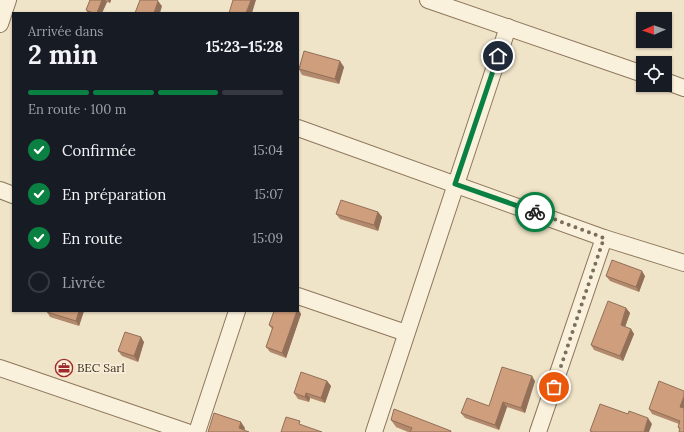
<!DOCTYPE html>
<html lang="fr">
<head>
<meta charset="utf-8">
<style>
	:root { --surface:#171b24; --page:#242831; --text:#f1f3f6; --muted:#9ea1a6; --line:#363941; --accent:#0b8043 }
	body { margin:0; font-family:Lora,serif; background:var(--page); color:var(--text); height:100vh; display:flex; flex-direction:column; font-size:15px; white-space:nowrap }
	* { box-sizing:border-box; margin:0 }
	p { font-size:13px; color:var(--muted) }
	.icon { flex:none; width:22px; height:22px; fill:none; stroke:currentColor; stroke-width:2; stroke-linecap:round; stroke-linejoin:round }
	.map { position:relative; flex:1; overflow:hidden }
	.panel { position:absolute; left:12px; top:12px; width:287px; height:300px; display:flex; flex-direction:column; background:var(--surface); border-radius:0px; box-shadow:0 1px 3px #0004 }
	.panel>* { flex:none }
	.needle { width:26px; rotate:268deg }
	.buttons { position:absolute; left:636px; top:12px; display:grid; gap:8px }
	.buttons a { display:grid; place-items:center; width:36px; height:36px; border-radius:0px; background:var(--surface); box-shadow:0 1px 3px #0004; font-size:20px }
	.pin { position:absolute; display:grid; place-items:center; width:34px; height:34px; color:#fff; margin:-17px; border:2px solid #fff; border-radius:50%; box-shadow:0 1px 4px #0007 }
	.courier { position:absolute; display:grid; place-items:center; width:40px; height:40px; margin:-20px; border:3px solid #0b8043; border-radius:50%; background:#fff; color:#222; box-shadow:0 1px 5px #0007 }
	.headline em { font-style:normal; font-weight:800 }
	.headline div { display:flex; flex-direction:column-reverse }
	.headline { display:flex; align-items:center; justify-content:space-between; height:68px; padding:0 16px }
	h1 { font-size:26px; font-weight:800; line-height:30px }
	.bar { display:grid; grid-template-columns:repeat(4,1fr); gap:6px 4px; align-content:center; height:48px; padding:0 16px }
	.bar i { height:5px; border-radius:3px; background:var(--line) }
	.bar .selected { background:var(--accent) }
	.bar p { grid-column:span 4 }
	ol { padding:0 16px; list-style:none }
	li { display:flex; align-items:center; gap:12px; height:44px }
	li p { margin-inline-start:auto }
	li .icon { padding:4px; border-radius:50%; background:var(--accent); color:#fff; stroke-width:4 }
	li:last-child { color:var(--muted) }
	li i { width:22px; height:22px; border:2px solid var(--line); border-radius:50% }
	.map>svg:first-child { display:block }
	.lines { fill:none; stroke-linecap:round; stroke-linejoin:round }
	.minor-casing { stroke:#8d765c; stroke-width:18 }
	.minor { stroke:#faf1dc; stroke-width:16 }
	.wall { fill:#b2896c }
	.shaded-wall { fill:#916f58 }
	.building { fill:#cf9f7d; stroke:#916f58 }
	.done { stroke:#7c6e5b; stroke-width:4; stroke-dasharray:0 7.2 }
	.route { stroke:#0b8043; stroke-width:5 }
	.labels { text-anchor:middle; stroke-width:3.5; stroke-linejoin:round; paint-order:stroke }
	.poi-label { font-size:12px; fill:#3d2e20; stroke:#f7eed8; text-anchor:start }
</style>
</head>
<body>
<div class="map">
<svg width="684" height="432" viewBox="0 0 684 432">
	<rect width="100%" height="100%" fill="#f0e4c8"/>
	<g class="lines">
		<defs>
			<g id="minor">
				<polyline points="428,0 643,74"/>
				<polyline points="0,24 8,0"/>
				<polyline points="665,81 684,88"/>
				<polyline points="298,128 604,238 684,263"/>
				<polyline points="0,190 13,195"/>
				<polyline points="298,296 406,333"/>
				<polyline points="0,368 187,432"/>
				<polyline points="197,432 237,311"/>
				<polyline points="374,432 508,27"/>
				<polyline points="538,432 604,238"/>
			</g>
		</defs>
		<use href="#minor" class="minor-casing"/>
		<use href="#minor" class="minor"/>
	</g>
	<g class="wall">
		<polygon points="90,0 111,0 110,3 107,2 102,13 88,13 86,10"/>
		<polygon points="344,67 339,84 302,75 299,69"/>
		<polygon points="378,212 382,217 378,231 340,219 336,214"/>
		<polygon points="606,276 645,276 639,292 610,281"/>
		<polygon points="626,308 630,313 625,327 631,329 634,334 623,361 594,350 591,345"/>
		<polygon points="298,309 301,314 286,358 270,352 266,347 272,329 269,325 298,311"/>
		<polygon points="84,311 79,326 50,317 47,312"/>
		<polygon points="144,342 138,362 122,356 118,351"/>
		<polygon points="327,381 331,386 325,403 310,398 309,402 298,399 294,393"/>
		<polygon points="535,381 525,413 507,407 499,430 465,418 461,413 489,406"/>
		<polygon points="684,391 679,430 678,427 679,424 652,414 649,409"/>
		<polygon points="391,420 451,431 452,432 408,432 396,427"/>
	</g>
	<g class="shaded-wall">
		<polygon points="102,0 105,0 107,2 102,13 97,13"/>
		<polygon points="108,0 111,0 110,3"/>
		<polygon points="251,0 256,0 252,13 246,13"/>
		<polygon points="158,1 162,6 160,13 154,13"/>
		<polygon points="340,61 344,67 339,84 335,79"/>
		<polygon points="378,212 382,217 378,231 374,225"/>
		<polygon points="642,271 645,276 639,292 636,287"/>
		<polygon points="626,308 630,313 624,330 621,325"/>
		<polygon points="298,309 301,314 286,358 282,353 297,311 298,311"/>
		<polygon points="79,311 84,311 79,326 76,321"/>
		<polygon points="631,329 634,334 623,361 620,356"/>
		<polygon points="141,337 144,342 138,362 134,356"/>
		<polygon points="532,376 535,381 525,413 521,408"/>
		<polygon points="327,381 331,386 325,403 321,398"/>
		<polygon points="306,393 310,398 309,402 305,397"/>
		<polygon points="684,396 684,409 680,407"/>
		<polygon points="503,402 507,407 499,430 495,425"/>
		<polygon points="648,418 652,424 649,432 644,432"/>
		<polygon points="241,422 245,428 244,432 239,428"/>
	</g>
	<g class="building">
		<polygon points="90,0 102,0 97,13 93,13 86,10"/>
		<polygon points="140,0 157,0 158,1 154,13 135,13"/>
		<polygon points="233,0 251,0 246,13 229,13"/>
		<polygon points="304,51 340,61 335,79 299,69"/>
		<polygon points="341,200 378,212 374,225 336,214"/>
		<polygon points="612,260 642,271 636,287 606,276"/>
		<polygon points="608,301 626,308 621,325 631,329 620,356 591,345"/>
		<polygon points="47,311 79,311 76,321 47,312"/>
		<polygon points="274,311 297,311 282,353 266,347 273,327 269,325"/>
		<polygon points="125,332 141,337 134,356 118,351"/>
		<polygon points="502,367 532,376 521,408 503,402 495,425 461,413 467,398 489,406"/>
		<polygon points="301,372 327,381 321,398 306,393 305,397 294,393"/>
		<polygon points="659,381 684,391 684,396 680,407 684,408 684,432 679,432 680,428 678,427 680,421 649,409"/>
		<polygon points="600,404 628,414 629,411 648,418 644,432 593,432 590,431"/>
		<polygon points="394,409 451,431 450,432 410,432 412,428 391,420"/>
		<polygon points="214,413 241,422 239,428 249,432 208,432"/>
		<polygon points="286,417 300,421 299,424 322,432 281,432"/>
	</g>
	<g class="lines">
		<polyline class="done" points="535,212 604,238 554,387"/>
		<polyline class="route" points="498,56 455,184 535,212"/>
	</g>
	<defs>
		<symbol id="office-ring" viewBox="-11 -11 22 22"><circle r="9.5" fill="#f7eed8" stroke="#9e2a2b" stroke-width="1.5"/><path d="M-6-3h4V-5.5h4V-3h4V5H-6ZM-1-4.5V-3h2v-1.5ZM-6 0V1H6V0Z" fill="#9e2a2b"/></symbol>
	</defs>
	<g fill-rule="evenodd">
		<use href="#office-ring" x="54" y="358" width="20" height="20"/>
	</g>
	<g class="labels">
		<g class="poi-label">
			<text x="77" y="372">BEC Sarl</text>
		</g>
	</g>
</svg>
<div class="buttons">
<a><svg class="needle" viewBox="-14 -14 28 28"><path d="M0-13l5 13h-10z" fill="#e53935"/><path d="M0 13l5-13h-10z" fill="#9ea1a6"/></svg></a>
<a><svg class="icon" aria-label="locate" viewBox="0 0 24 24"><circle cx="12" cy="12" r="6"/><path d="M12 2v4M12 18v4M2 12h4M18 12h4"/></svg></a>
</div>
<div class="pin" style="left:554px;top:387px;background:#ea580c"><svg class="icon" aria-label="bag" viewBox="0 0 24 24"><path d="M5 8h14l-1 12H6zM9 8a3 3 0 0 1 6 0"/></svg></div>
<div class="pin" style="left:498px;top:56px;background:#1f2937"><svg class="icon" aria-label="home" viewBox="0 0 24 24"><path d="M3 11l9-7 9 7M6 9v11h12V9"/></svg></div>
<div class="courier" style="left:535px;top:212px"><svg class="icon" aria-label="bike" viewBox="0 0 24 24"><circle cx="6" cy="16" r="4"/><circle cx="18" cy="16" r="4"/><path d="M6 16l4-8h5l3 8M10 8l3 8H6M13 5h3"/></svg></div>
<section class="panel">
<div class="headline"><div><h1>2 min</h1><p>Arrivée dans</p></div><em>15:23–15:28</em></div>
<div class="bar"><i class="selected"></i><i class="selected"></i><i class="selected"></i><i></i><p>En route · 100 m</p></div>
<ol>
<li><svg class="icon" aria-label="check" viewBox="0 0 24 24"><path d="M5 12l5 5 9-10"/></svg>Confirmée<p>15:04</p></li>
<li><svg class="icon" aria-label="check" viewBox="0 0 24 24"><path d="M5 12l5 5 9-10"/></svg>En préparation<p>15:07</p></li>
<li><svg class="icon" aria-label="check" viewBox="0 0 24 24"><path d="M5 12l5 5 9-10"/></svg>En route<p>15:09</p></li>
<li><i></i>Livrée</li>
</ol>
</section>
</div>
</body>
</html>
